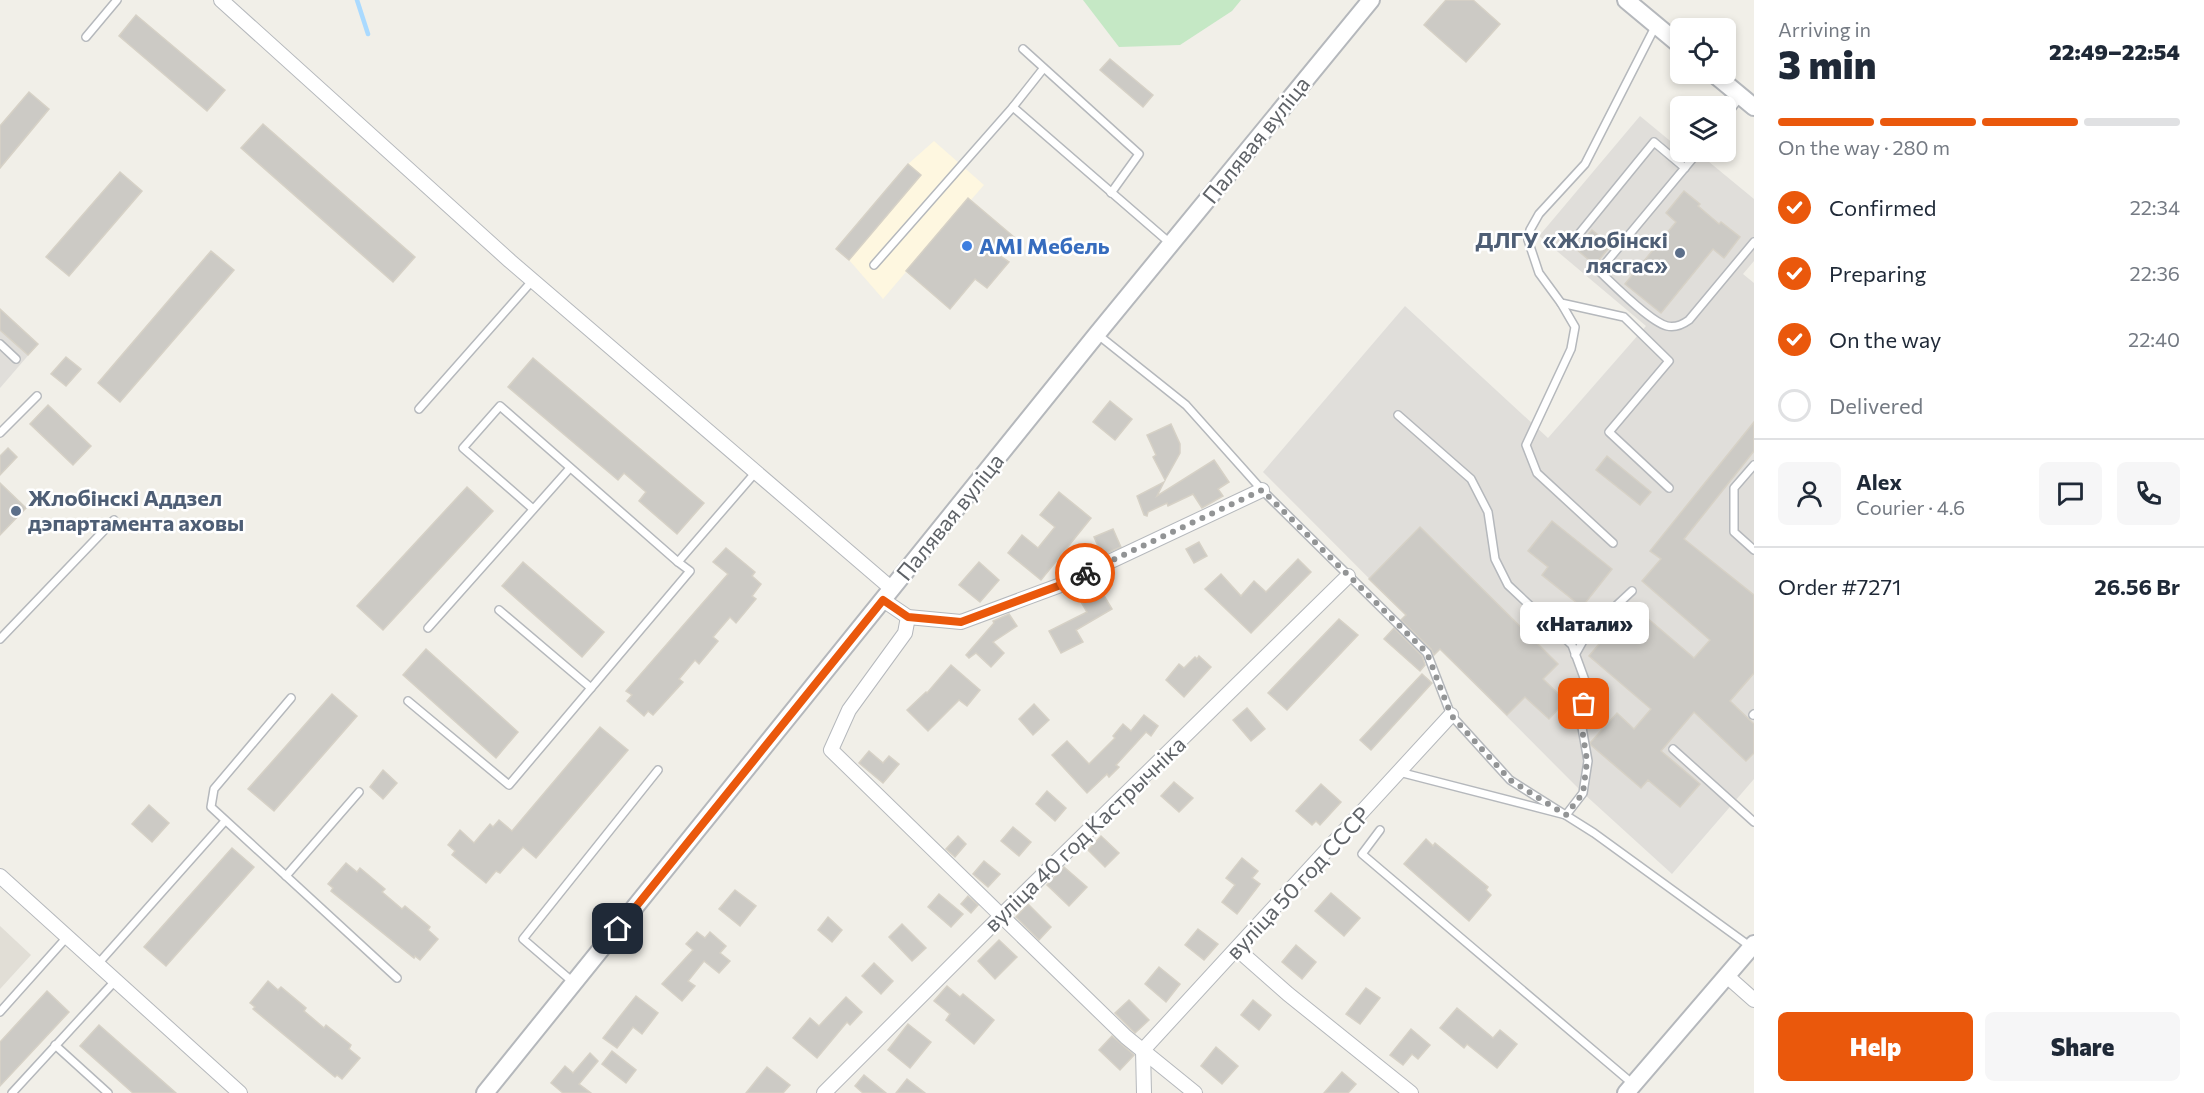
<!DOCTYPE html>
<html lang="en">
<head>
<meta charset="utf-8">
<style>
	:root { --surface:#fff; --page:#f6f6f7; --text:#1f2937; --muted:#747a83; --line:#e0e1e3; --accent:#ea580c }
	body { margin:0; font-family:Commissioner,sans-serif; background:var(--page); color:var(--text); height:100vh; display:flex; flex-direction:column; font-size:22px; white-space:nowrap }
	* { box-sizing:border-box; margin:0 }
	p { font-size:20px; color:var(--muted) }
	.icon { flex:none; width:33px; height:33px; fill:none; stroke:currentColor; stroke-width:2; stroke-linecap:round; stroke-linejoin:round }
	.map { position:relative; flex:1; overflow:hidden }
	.drawer { display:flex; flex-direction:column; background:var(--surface); width:450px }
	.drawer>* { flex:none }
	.tools { position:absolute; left:1670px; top:18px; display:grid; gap:12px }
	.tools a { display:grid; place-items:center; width:66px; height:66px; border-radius:9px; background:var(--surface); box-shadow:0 3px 9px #0003; font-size:30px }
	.pin { position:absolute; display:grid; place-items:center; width:51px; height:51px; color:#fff; margin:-26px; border-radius:12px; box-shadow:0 3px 9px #0006 }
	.courier { position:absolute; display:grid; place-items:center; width:60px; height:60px; margin:-30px; border:4px solid #ea580c; border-radius:50%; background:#fff; color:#222; box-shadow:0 2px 8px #0007 }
	.bubble { position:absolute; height:42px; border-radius:9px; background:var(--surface); box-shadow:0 3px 9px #0003; font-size:20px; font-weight:800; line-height:42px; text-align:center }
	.overview em { font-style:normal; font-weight:800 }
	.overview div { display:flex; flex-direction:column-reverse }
	.overview { display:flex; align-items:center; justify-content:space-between; height:102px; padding:0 24px }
	h1 { font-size:39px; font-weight:800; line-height:45px }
	.bar { display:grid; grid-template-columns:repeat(4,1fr); gap:9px 6px; align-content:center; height:72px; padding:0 24px }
	.bar i { height:8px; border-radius:4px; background:var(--line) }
	.bar .on { background:var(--accent) }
	.bar p { grid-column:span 4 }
	.line { display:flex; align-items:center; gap:15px; padding:0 24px; border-top:2px solid var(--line) }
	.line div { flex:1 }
	.round { display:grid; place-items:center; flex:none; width:63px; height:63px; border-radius:9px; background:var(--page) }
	ol { padding:0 24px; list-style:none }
	li { display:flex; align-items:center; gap:18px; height:66px }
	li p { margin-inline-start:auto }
	li .icon { padding:6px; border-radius:50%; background:var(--accent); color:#fff; stroke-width:4 }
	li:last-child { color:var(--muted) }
	li i { width:33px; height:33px; border:3px solid var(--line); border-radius:50% }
	.primary-button { display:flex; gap:12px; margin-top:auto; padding:12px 24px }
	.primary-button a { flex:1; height:69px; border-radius:9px; background:var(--accent); color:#fff; font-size:24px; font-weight:800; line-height:69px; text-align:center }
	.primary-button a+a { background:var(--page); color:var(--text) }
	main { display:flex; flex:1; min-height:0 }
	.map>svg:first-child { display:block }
	.commercial { fill:#fef7e0 }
	.industrial { fill:#e0deda }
	.education { fill:#e1ded6 }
	.green { fill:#c5e8c5 }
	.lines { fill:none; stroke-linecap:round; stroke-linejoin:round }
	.stream { stroke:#aadaff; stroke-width:4.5 }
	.building { fill:#cccac5; stroke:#d6d1c6; stroke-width:1.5 }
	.service-casing { stroke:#b5b8bc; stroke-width:10 }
	.minor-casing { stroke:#b5b8bc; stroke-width:16 }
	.tertiary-casing { stroke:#b5b8bc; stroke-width:20 }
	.service { stroke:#fff; stroke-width:7 }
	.minor { stroke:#fff; stroke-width:14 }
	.tertiary { stroke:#fff; stroke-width:16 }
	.done { stroke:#929495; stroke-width:6; stroke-dasharray:0 10.8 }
	.route { stroke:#ea580c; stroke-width:8 }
	.shop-dot { fill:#3f7fe0; stroke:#fff; stroke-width:2 }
	.service-dot { fill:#5c6f8a; stroke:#fff; stroke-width:2 }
	.labels { text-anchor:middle; stroke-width:5; stroke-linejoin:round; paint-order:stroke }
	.street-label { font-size:22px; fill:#5f6368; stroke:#fff }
	.service-label { font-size:22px; font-weight:bold; fill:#4e5e75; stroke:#fff; text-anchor:end }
	.shop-label { font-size:22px; font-weight:bold; fill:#366cbe; stroke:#fff; text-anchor:start }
</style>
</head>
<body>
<main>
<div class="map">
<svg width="1754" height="1093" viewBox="0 0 1754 1093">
	<rect width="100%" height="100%" fill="#f1efe8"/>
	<polygon class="commercial" points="934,141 984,185 971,200 1014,237 1000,254 1009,262 987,288 975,279 950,309 906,272 883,299 849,260 836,249 908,164"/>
	<g class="industrial">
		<polygon points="1640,116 1680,149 1680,152 1697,152 1754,199 1754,261 1743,274 1754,283 1754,779 1672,874 1583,793 1263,472 1405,306 1548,438 1646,326 1539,236"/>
		<polygon points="0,309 38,344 0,388"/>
	</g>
	<polygon class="education" points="0,926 31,955 0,989"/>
	<polygon class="green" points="1083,0 1241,0 1232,11 1180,45 1119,47"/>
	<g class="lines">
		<polyline class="stream" points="357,0 368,34"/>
	</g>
	<g class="building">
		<polygon points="1446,0 1473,0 1500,24 1466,62 1424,25"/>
		<polygon points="136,15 225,90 207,111 119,36"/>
		<polygon points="1110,59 1153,95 1143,107 1100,70"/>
		<polygon points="29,92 49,109 0,168 0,126"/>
		<polygon points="263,124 415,257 393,282 241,148"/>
		<polygon points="908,164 921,175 849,260 836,249"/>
		<polygon points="120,172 142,191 69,276 46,257"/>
		<polygon points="1684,191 1700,204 1698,206 1719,224 1721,222 1740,237 1724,258 1713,249 1661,313 1625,284 1676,222 1666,213"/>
		<polygon points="968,198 1014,237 999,255 1009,262 987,288 975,279 950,309 906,271"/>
		<polygon points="1592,230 1611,245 1595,265 1576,249"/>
		<polygon points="211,251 234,270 120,402 98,383"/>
		<polygon points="0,309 38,344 28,355 0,330"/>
		<polygon points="66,357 81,369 66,386 51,374"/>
		<polygon points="533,358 704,503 677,534 639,501 646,492 624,473 618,480 508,387"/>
		<polygon points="1110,401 1132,419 1115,440 1093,422"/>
		<polygon points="48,405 91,446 73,465 30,424"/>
		<polygon points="1754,422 1754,451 1684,539 1754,595 1754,673 1730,701 1754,724 1754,753 1746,761 1694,712 1661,751 1700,784 1680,807 1648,780 1641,788 1591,745 1590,743 1617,713 1634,729 1651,709 1589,656 1632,605 1694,658 1710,640 1642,581 1661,559 1650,551"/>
		<polygon points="1171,424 1180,444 1180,453 1165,480 1153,457 1156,455 1147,435"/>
		<polygon points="8,448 17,457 0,475 0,456"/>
		<polygon points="1607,456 1651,492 1640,505 1596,470"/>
		<polygon points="1214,460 1229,482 1218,489 1223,496 1202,508 1193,494 1168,506 1167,503 1148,512 1147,516 1144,515 1137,496 1164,482 1157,496"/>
		<polygon points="0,483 26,508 0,535"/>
		<polygon points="467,487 493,511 383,630 357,606"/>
		<polygon points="1059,492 1091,518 1041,580 1008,553 1022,535 1038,548 1055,527 1040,515"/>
		<polygon points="1552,521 1612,569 1582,607 1542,575 1548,567 1528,551"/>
		<polygon points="1420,527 1558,664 1543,679 1566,701 1549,719 1525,697 1507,715 1440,649 1434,655 1431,649 1401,620 1406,615 1369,579"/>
		<polygon points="1113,529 1121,547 1102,555 1094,537"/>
		<polygon points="1199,542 1207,556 1194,563 1186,549"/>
		<polygon points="726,548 755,572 752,576 761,584 752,596 756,599 736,623 730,617 713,637 718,641 699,664 695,660 679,679 683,682 653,715 648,711 644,716 627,701 632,695 626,691 728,574 713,562"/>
		<polygon points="1298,559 1311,572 1251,633 1205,589 1221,574 1241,596 1254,581 1266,592"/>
		<polygon points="523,562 604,632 582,657 502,586"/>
		<polygon points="979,562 999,580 980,602 959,585"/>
		<polygon points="1097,584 1112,609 1076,630 1083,642 1061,653 1049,631 1087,612 1077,595"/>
		<polygon points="1009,614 1017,626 993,642 1004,653 991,667 976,653 969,658 966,655 994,623 993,621"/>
		<polygon points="1339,619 1358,635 1287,710 1268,693"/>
		<polygon points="1394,628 1422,656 1425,665 1420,671 1384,639"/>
		<polygon points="426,649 518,732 496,758 403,675"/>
		<polygon points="1199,656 1211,667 1184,697 1166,680 1179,664 1184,668 1195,657 1197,659"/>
		<polygon points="951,665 980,690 967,706 959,700 928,731 907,710 926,692 927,693"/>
		<polygon points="1422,674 1432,683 1371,750 1360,740"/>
		<polygon points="332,694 357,716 274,811 248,789"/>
		<polygon points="1034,704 1049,720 1033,735 1019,719"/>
		<polygon points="1247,708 1265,729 1251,741 1233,720"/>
		<polygon points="1144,715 1158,726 1151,736 1146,732 1116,765 1119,767 1109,777 1107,774 1087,793 1052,755 1067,741 1089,764 1115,738 1113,736 1123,724 1131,731"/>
		<polygon points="600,727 628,750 536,858 523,847 500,873 496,871 486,883 452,855 455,851 448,845 460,830 474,843 490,824 493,827 499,820 512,831"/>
		<polygon points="869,751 883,763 889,756 899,764 883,783 859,763"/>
		<polygon points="383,770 397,783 383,799 370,787"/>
		<polygon points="1174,782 1193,798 1179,812 1161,796"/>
		<polygon points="1321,784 1341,802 1320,825 1316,821 1312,825 1296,811"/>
		<polygon points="1047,791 1066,808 1055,821 1036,804"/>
		<polygon points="149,805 169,823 152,842 132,824"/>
		<polygon points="1013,827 1031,842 1019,856 1001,841"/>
		<polygon points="958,836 966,844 955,857 946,849"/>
		<polygon points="1101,836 1119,853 1105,867 1088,850"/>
		<polygon points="1426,839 1433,846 1435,843 1488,887 1486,890 1491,895 1469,921 1404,864"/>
		<polygon points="232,848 254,867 166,966 144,947"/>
		<polygon points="1242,858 1258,871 1252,878 1260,884 1237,914 1222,902 1235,885 1226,878"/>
		<polygon points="984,861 1000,874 988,887 973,874"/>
		<polygon points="346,863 357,872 360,868 385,889 382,892 402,909 405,906 430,927 428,930 438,939 420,960 415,956 414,958 331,891 333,888 328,884"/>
		<polygon points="1064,867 1087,887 1069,906 1047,885"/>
		<polygon points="735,890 756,906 740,926 719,909"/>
		<polygon points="1331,893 1360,918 1344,936 1315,911"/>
		<polygon points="939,894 963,914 951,927 928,907"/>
		<polygon points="968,896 978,905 971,913 961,904"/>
		<polygon points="1028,904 1051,927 1039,940 1016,917"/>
		<polygon points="828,917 842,930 832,942 818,930"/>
		<polygon points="902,924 926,948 912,961 889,937"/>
		<polygon points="1198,929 1218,944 1204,960 1185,945"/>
		<polygon points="697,932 705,938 710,932 726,946 720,953 730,961 719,973 704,961 688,981 695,986 682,1001 662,984 693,950 686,944"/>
		<polygon points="999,940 1017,957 995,979 978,961"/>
		<polygon points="1296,945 1316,962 1302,979 1282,962"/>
		<polygon points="874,963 893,981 881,994 862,976"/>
		<polygon points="1159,967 1180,984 1166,1002 1145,984"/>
		<polygon points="268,981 278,990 281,987 306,1008 304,1011 324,1028 326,1025 351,1045 349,1049 360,1058 342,1079 337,1075 335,1077 253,1009 255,1007 250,1003"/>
		<polygon points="947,986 960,997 963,994 994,1020 974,1044 946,1020 950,1014 934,1001"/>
		<polygon points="1366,988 1380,998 1360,1024 1346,1014"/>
		<polygon points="47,991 69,1012 0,1086 0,1042"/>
		<polygon points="636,996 658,1013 642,1034 633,1027 617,1048 603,1038"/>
		<polygon points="846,997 862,1012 850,1025 847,1022 817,1058 793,1038 810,1018 819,1026"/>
		<polygon points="1129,1000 1149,1020 1135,1033 1115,1013"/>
		<polygon points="1253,1000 1271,1015 1259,1030 1241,1015"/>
		<polygon points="1457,1008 1493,1038 1500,1030 1517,1044 1497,1068 1467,1044 1464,1048 1440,1028"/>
		<polygon points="908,1024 931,1042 910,1068 888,1050"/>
		<polygon points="99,1025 176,1093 133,1093 80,1046"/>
		<polygon points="1411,1029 1430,1045 1418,1059 1412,1054 1403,1065 1390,1055"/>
		<polygon points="1112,1036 1134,1055 1120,1070 1099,1050"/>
		<polygon points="1216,1047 1238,1066 1222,1084 1201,1066"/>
		<polygon points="612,1051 636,1070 626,1083 602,1064"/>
		<polygon points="590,1053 598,1061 579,1084 591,1093 563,1093 551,1083 565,1066 573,1073"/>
		<polygon points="767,1067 790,1085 783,1093 746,1093"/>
		<polygon points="1342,1072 1356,1084 1348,1093 1324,1093"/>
		<polygon points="864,1075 886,1093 863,1093 855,1086"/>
		<polygon points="907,1079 925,1093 896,1093"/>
	</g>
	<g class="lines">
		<defs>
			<g id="service">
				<polyline points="1656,25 1585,164 1539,214 1530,230 1528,240 1539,273 1561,303 1624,317 1669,361 1609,432 1669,488"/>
				<polyline points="86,37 117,0"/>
				<polyline points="1023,49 1139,154 1111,193"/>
				<polyline points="1013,107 1043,69"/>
				<polyline points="1725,117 1740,97"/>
				<path d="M 1698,152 L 1599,271 C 1613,284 1650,322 1667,326 C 1675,328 1682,325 1689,320 L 1754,242"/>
				<polyline points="1579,234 1654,142 1685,168"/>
				<polyline points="874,265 1013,107 1171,244"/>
				<polyline points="1561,303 1575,327 1571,349 1526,445 1537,473 1613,543"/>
				<polyline points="1097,334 1186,405 1262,490 1427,653 1451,715 1510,780 1594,833 1751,947"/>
				<polyline points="0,344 16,359"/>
				<polyline points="419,409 533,280"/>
				<polyline points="1398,415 1471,479 1488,512 1495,559 1508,585 1572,645 1587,686 1581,722 1588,761 1583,793 1566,815 1399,772"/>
				<polyline points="0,433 37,396"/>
				<polyline points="1754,465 1734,488 1734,532 1754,550"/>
				<polyline points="533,509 463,448 500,406 678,562"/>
				<polyline points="499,610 591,688"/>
				<polyline points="428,628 570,468"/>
				<polyline points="0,639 114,520"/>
				<polyline points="1575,655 1588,632 1632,591"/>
				<polyline points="291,698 214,789 211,807 397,978"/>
				<polyline points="408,701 509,785 690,571 678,562 755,473"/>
				<polyline points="1753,715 1754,714"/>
				<polyline points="1673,749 1754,822"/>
				<polyline points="1380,830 1362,854 1633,1084"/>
				<polyline points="286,876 359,792"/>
				<polyline points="97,965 225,821"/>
				<polyline points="574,983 523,939 658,770"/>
				<polyline points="0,1012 67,937"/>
				<polyline points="55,1045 108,1093"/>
				<polyline points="12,1093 115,981"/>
			</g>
			<g id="minor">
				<polyline points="221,0 510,261 892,589"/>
				<polyline points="883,600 908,617 961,622 1058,586 1262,490"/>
				<polyline points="908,617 905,633 849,710 831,750 1126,1037 1195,1093"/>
				<polyline points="0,876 240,1093"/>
				<polyline points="1237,949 1288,994 1411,1093"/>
				<polyline points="1728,977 1754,1000"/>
				<polyline points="824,1093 1001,916 1348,576"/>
				<polyline points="1144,1093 1143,1050 1451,715"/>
			</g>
			<g id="tertiary">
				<polyline points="1626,0 1680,45"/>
				<polyline points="1714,74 1754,107"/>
				<polyline points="485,1093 1097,334 1371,0"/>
				<polyline points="1626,1093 1754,944"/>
			</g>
		</defs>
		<use href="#service" class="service-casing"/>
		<use href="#minor" class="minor-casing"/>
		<use href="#tertiary" class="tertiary-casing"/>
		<use href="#service" class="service"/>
		<use href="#minor" class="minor"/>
		<use href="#tertiary" class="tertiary"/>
	</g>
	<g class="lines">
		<polyline class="done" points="1085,573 1262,490 1427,653 1451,715 1510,780 1566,815 1583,793 1587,761 1581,722 1584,704"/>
		<polyline class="route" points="618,929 883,600 908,617 961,622 1058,586 1085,573"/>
	</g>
	<circle class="shop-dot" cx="967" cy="246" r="6"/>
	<g class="service-dot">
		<circle cx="1680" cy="253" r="6"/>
		<circle cx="16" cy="511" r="6"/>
	</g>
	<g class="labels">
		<g class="street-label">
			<text transform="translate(1256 140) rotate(-51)" y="8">Палявая вуліца</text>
			<text transform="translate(950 517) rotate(-51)" y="8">Палявая вуліца</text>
			<text transform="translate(1085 834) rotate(-44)" y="8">вуліца 40 год Кастрычніка</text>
			<text transform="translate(1298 883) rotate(-47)" y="8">вуліца 50 год СССР</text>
		</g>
		<g class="service-label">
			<text x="1668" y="248">ДЛГУ «Жлобінскі<tspan x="1668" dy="25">лясгас»</tspan></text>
			<text x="28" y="506" text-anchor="start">Жлобінскі Аддзел<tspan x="28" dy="25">дэпартамента аховы</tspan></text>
		</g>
		<g class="shop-label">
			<text x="979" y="254">AMI Мебель</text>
		</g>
	</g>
</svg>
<div class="tools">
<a><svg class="icon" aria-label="locate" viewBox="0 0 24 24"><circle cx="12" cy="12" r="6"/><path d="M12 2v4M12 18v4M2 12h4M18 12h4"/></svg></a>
<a><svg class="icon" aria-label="layers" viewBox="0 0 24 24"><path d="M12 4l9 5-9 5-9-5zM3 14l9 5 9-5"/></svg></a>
</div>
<div class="pin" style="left:1584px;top:704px;background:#ea580c"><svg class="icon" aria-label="bag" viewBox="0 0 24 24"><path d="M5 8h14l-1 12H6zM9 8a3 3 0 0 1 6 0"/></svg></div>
<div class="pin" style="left:618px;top:929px;background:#1f2937"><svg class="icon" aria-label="home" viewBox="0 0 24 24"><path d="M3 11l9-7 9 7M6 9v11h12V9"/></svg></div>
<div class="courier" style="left:1085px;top:573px"><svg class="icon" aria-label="bike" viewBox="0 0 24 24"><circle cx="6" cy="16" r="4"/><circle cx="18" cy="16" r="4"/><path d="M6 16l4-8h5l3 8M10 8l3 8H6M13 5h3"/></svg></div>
<div class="bubble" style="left:1520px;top:602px;width:129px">«Натали»</div>
</div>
<section class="drawer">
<div class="overview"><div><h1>3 min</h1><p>Arriving in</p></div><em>22:49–22:54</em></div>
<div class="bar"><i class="on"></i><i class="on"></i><i class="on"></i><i></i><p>On the way · 280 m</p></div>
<ol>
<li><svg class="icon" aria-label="check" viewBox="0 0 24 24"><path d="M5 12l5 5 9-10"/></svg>Confirmed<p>22:34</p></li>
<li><svg class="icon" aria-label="check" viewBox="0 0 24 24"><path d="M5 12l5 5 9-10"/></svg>Preparing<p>22:36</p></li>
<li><svg class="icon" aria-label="check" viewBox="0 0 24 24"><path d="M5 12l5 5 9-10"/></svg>On the way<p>22:40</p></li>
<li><i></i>Delivered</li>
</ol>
<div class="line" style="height:108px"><a class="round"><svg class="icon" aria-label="person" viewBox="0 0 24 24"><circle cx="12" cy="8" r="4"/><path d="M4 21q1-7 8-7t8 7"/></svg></a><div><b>Alex</b><p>Courier · 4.6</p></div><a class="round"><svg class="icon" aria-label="chat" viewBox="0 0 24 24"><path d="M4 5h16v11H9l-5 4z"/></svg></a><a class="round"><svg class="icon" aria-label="phone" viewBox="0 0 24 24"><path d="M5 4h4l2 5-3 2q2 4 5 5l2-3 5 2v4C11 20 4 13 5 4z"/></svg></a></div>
<div class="line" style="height:78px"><div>Order #7271</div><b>26.56 Br</b></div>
<div class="primary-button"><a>Help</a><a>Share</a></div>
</section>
</main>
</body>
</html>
